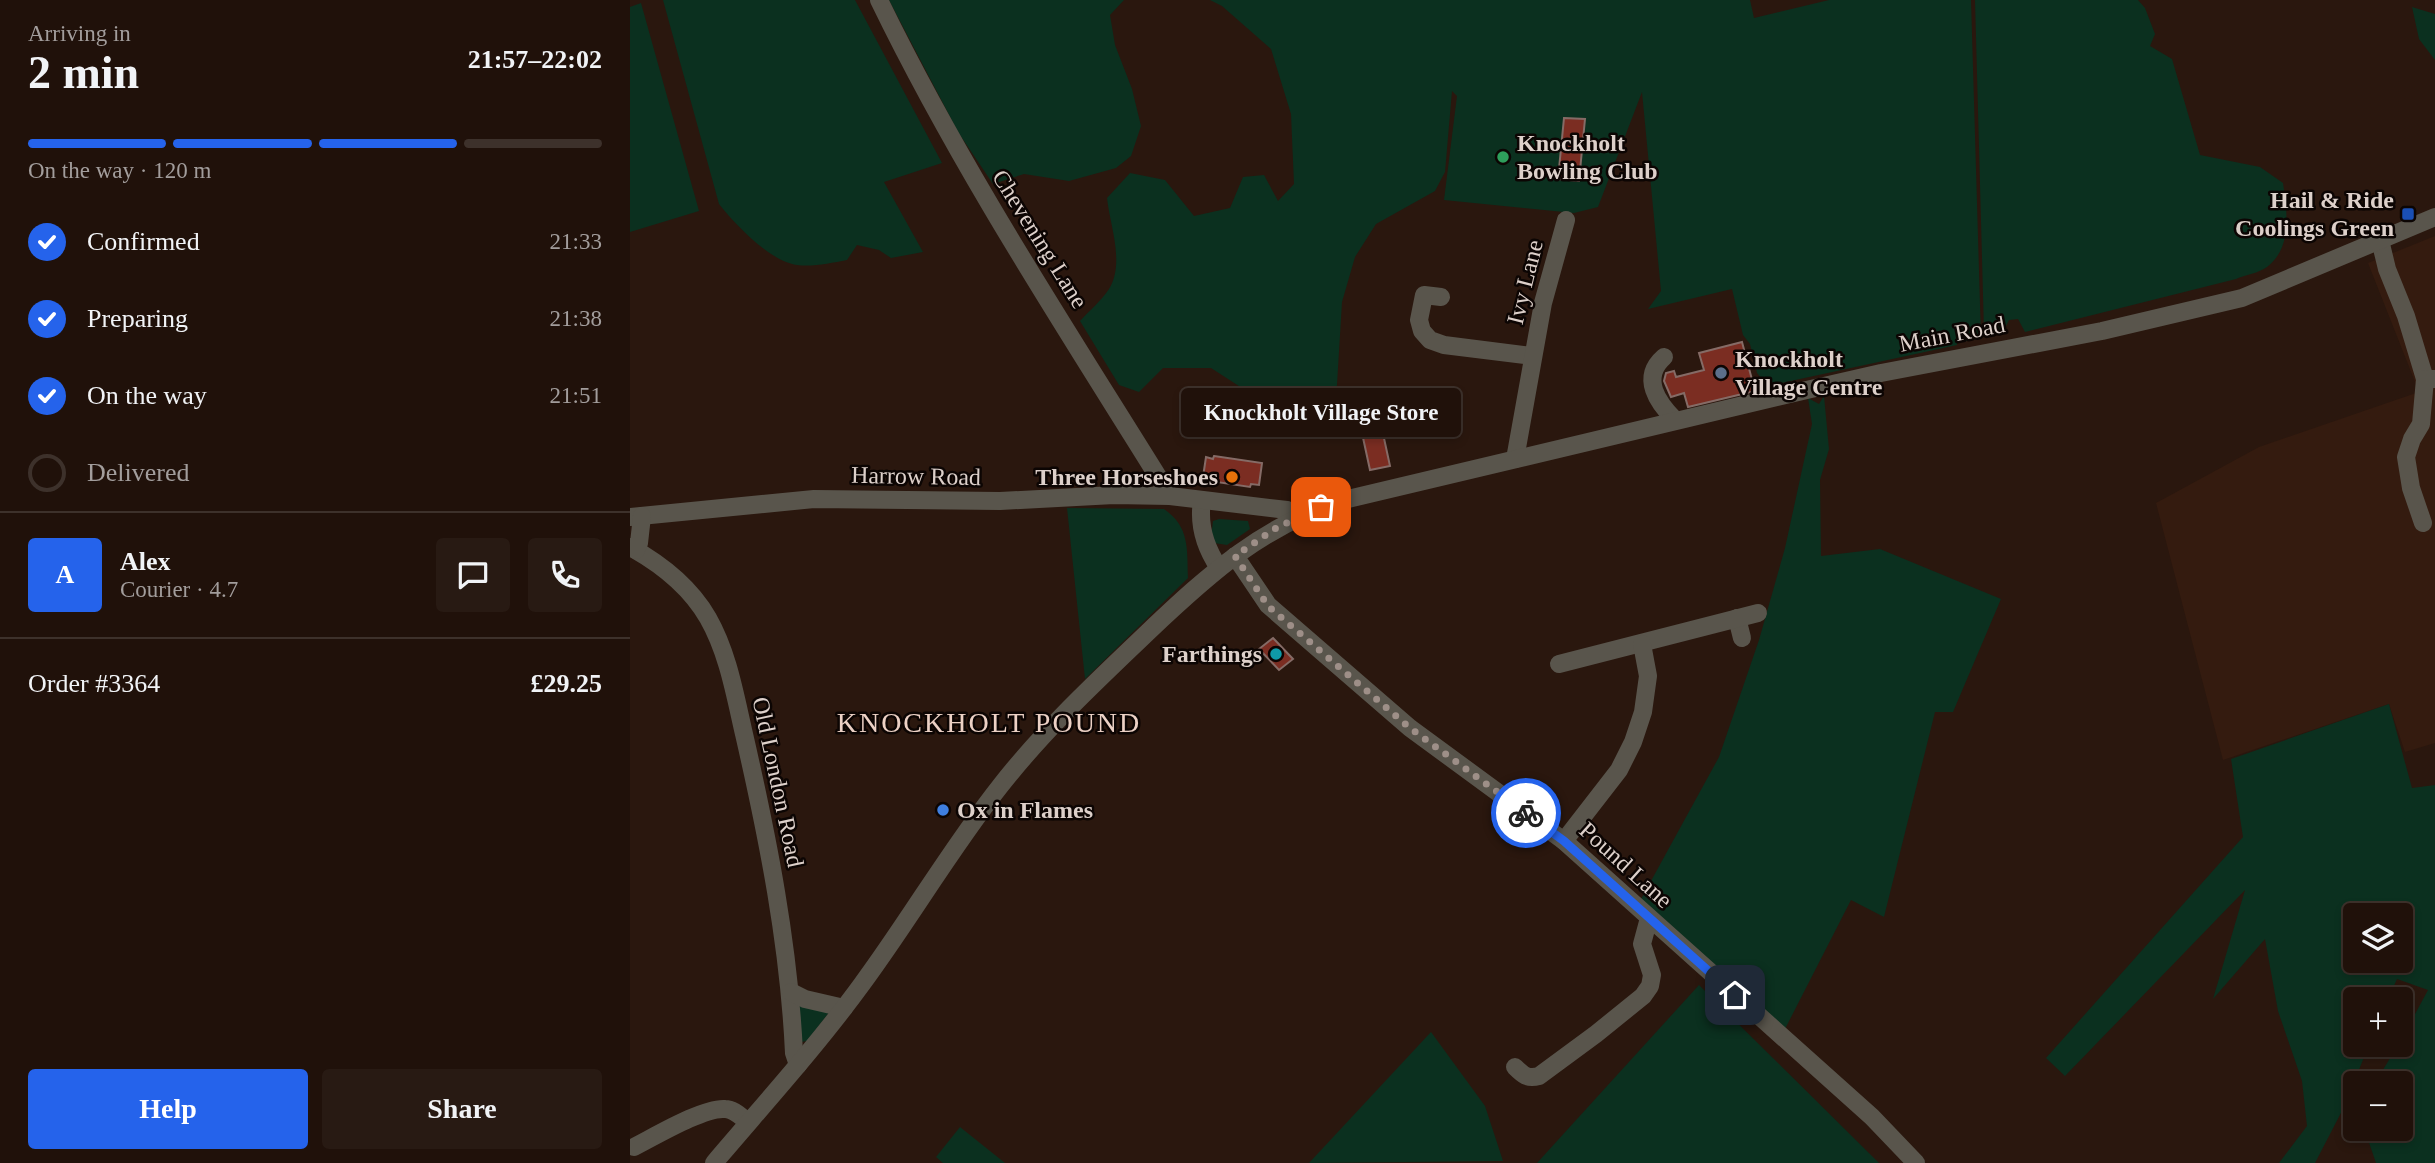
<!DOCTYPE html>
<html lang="en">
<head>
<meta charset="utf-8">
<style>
	:root { --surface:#20110a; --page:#281a13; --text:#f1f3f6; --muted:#a29d9c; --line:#3d312b; --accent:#2563eb }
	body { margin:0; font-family:Georgia,serif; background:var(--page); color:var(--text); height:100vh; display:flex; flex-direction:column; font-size:26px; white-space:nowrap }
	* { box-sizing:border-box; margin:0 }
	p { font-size:23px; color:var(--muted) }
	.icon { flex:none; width:38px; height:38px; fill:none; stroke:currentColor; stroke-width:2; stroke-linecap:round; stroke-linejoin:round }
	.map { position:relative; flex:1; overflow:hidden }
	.panel { display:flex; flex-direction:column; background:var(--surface); width:630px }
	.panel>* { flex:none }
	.buttons { position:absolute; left:1713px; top:903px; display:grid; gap:14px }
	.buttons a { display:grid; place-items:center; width:70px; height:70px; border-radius:7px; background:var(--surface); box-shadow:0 4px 10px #0003,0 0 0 2px var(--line); font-size:35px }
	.pin { position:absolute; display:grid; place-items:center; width:60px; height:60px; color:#fff; margin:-30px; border-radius:14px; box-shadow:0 4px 10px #0006 }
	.courier { position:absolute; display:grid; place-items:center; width:70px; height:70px; margin:-35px; border:5px solid #2563eb; border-radius:50%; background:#fff; color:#222; box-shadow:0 2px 9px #0007 }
	.bubble { position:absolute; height:49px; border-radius:7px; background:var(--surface); box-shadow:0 4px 10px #0003,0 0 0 2px var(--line); font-size:23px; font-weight:600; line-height:49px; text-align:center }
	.overview em { font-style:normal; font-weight:600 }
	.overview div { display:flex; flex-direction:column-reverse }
	.overview { display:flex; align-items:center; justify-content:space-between; height:119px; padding:0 28px }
	h1 { font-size:46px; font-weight:600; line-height:52px }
	.bar { display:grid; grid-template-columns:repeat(4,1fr); gap:10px 7px; align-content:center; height:84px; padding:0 28px }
	.bar i { height:9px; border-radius:5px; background:var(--line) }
	.bar .current { background:var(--accent) }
	.bar p { grid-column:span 4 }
	.line { display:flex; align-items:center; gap:18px; padding:0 28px; border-top:2px solid var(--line) }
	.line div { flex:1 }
	.round { display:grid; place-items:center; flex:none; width:74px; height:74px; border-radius:7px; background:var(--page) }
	ol { padding:0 28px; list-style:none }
	li { display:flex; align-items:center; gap:21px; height:77px }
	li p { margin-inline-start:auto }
	li .icon { padding:7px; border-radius:50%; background:var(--accent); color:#fff; stroke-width:4 }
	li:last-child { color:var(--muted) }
	li i { width:38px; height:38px; border:4px solid var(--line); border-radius:50% }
	.cta { display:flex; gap:14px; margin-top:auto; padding:14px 28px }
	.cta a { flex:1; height:80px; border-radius:7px; background:var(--accent); color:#fff; font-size:28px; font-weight:600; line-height:80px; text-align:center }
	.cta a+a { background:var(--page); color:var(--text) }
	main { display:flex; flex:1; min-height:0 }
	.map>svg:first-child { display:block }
	.built { fill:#341b0f }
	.green { fill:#0b301f; fill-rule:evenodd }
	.building { fill:#7b2d22; stroke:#856b66; stroke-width:2 }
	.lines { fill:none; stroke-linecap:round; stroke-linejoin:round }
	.minor { stroke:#59554c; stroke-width:18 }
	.done { stroke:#9e8f88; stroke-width:7; stroke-dasharray:0 12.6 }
	.route { stroke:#2563eb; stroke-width:9 }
	.leisure-dot { fill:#2e9e5b; stroke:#0c0503; stroke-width:2.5 }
	.transit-dot { fill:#1a4fb4; stroke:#0c0503; stroke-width:2.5 }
	.service-dot { fill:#5c6f8a; stroke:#0c0503; stroke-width:2.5 }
	.food-dot { fill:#e8710a; stroke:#0c0503; stroke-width:2.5 }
	.culture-dot { fill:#0f9aa8; stroke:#0c0503; stroke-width:2.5 }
	.shop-dot { fill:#3f7fe0; stroke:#0c0503; stroke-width:2.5 }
	.labels { text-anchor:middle; stroke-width:5; stroke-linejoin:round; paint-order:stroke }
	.poi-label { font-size:24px; font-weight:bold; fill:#ddd0ca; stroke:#0c0503; text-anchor:start }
	.street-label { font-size:24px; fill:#ddd0ca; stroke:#0c0503 }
	.quarter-label { font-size:28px; letter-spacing:2px; fill:#ecd1c5; stroke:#0c0503 }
</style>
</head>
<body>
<main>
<section class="panel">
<div class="overview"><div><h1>2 min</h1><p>Arriving in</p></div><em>21:57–22:02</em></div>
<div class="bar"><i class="current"></i><i class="current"></i><i class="current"></i><i></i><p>On the way · 120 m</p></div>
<ol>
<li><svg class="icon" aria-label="check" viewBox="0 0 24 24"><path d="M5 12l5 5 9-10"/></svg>Confirmed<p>21:33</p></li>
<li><svg class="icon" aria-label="check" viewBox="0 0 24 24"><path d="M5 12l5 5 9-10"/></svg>Preparing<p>21:38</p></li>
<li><svg class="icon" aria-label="check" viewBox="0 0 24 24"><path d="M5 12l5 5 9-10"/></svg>On the way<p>21:51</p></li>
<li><i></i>Delivered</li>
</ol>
<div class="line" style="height:126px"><b class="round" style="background:var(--accent);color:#fff">A</b><div><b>Alex</b><p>Courier · 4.7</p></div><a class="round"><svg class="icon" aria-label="chat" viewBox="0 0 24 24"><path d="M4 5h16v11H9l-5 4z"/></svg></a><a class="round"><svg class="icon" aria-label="phone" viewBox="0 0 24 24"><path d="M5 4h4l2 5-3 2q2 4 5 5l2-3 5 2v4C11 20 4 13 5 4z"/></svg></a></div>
<div class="line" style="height:91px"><div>Order #3364</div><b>£29.25</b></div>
<div class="cta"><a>Help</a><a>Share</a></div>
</section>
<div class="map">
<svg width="1805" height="1163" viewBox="0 0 1805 1163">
	<rect width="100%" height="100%" fill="#2a170e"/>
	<polygon class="built" points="1805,236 1805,743 1775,752 1759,704 1593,760 1526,503 1629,447 1789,392 1738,263"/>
	<g class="green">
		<path d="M 33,0 L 225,0 L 312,163 L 254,182 L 293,252 L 261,258 L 249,250 L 227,245 L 217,260 C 201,263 183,267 167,265 C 139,261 105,224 89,204 Z"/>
		<polygon points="259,0 494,0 480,15 485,45 502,89 511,126 501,156 486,168 439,181 394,174 363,184 328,132"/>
		<path d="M 580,0 L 1120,0 L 1124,18 L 1199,0 L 1341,0 L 1351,338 L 1327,343 L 1327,345 L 1138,386 L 1127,373 L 1120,344 L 1113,335 L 1102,289 L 1018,309 L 1031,291 L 1012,92 L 968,207 L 944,213 L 814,200 L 827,96 L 822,91 L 815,172 L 805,191 L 746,224 L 725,257 L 712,302 L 706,401 L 657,401 L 612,388 L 581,368 L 533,368 L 509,392 L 489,385 L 450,321 C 459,311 472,300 479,289 C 495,263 480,226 477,198 L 500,173 L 535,180 L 564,216 L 600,208 L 613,177 L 634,175 L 648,201 L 664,184 L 661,114 L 641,49 L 592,6 Z"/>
		<path d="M 1345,0 L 1508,0 L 1515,8 L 1525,34 L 1520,46 L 1542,59 L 1570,155 L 1630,167 L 1653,183 C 1657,211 1663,247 1637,267 C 1629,273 1615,275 1606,279 L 1395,332 L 1388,319 L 1379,320 L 1374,330 L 1354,332 Z"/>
		<polygon points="11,3 69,211 0,232 0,7"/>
		<polygon points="1782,7 1805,14 1805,60 1789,39"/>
		<polygon points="1194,396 1199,449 1190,480 1191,556 1250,549 1371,599 1323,712 1305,712 1254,917 1221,900 1155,1029 1010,901 1089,757 1129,640 1155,548 1182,424 1178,398 1189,404"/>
		<path d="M 437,508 L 534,509 C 560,527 557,549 558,578 L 455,679 Z"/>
		<polygon points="589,519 618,521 620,529 597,545 584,543 581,538 583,521"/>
		<path d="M 1759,704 L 1782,788 L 1805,785 L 1805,1163 L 1746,1163 L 1735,1131 L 1735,1129 L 1771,1129 L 1771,1083 L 1745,1083 L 1768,1045 L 1771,1045 L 1771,1040 L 1798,990 L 1767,979 L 1758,999 L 1726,999 L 1726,1045 L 1739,1045 L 1713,1109 L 1685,1163 L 1649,1163 L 1677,1126 L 1672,1081 L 1648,1011 L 1635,939 L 1583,999 L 1615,890 L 1435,1076 L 1416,1058 L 1613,837 L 1601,759 ZM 1726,915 L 1771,915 L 1771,961 L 1726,961 Z"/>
		<polygon points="1069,985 1249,1163 907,1163"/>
		<polygon points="169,1002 201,1010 177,1041 171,1042"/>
		<polygon points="801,1032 855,1106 873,1161 679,1163"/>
		<polygon points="330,1127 375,1163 313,1163 306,1157"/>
	</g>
	<g class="building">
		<polygon points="934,118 955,119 949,181 928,179"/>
		<polygon points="1112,342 1125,391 1058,407 1054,393 1041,397 1034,381 1036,373 1044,371 1046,377 1074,370 1069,353"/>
		<polygon points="744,392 760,466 740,470 724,396"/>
		<polygon points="584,456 632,463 629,485 621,484 620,487 580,481 581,478 573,477 576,457 583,459"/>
		<polygon points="643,638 663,659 649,670 629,649"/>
	</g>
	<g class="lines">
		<g class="minor">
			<path d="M 249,0 C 333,173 439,333 540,496"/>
			<polyline points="1750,240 1757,269 1776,316 1795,379 1805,379"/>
			<polyline points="811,297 794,295 789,320 792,331 800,340 814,345 902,356"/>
			<path d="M 1034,357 C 1010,378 1028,403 1045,420"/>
			<polyline points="885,459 913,303 936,220"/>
			<path d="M 572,501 C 568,526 575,547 589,568"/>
			<polyline points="0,517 184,499 370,501 484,495 540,496 657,510 669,516"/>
			<polyline points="1793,523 1781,488 1776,457 1782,439 1791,424 1795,379"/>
			<path d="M 0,547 C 31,564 60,587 78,618 C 98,653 105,695 114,734 C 138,839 159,945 164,1053 L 168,1065"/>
			<polyline points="6,550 9,543 12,516"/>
			<polyline points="605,556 638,605 780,728 934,841 1242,1117 1286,1163"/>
			<polyline points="1107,618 1112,638"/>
			<polyline points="929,664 1128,613"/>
			<polyline points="934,841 989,770 1003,742 1013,712 1018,676 1012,644"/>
			<polyline points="161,992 175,999 214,1008"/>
			<path d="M 885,1067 C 893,1075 897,1079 909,1076 L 966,1034 L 1013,996 L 1020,986 L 1022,975 L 1012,944 L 1019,918"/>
			<path d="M 4,1147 C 24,1137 74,1107 95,1109 C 104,1109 111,1117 118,1122"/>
			<path d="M 84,1163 C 134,1104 186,1047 232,984 C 280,919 321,848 371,785 C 415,729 467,681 518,632 C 579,574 635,523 718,499 L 1181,389 L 1251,373 L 1472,331 L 1612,298 L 1805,217"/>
		</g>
	</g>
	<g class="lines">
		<polyline class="done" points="691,507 646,528 605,556 638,606 780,728 896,813"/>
		<polyline class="route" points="896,813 934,841 1105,995"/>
	</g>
	<circle class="leisure-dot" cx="873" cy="157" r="7"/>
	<rect class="transit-dot" x="1771" y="207" width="14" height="14" rx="3.5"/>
	<circle class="service-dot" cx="1091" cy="373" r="7"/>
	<circle class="food-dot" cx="602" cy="477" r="7"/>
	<circle class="culture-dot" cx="646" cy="654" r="7"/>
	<circle class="shop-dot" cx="313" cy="810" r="7"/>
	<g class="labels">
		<g class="poi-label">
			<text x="887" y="151">Knockholt<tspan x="887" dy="28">Bowling Club</tspan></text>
			<text x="1764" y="208" text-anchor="end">Hail &amp; Ride<tspan x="1764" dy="28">Coolings Green</tspan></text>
			<text x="1105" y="367">Knockholt<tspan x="1105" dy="28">Village Centre</tspan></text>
			<text x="588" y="485" text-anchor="end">Three Horseshoes</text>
			<text x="632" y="662" text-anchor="end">Farthings</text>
			<text x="327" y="818">Ox in Flames</text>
		</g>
		<g class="street-label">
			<text transform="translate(410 239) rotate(58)" y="8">Chevening Lane</text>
			<text transform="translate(895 282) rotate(-76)" y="8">Ivy Lane</text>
			<text transform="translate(1322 334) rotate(-11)" y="8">Main Road</text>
			<text transform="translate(286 476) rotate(1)" y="8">Harrow Road</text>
			<text transform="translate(148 782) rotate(78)" y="8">Old London Road</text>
			<text transform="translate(996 865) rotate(42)" y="8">Pound Lane</text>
		</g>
		<g class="quarter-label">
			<text x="359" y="732">KNOCKHOLT POUND</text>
		</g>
	</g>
</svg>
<div class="buttons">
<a><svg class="icon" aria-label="layers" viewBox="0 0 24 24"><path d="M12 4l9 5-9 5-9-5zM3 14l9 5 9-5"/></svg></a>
<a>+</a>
<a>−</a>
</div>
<div class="pin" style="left:691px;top:507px;background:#ea580c"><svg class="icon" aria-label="bag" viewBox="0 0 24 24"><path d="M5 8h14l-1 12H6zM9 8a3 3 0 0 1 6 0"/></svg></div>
<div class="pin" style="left:1105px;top:995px;background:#1f2937"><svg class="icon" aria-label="home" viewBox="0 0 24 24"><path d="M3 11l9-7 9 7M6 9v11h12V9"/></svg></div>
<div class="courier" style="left:896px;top:813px"><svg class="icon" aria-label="bike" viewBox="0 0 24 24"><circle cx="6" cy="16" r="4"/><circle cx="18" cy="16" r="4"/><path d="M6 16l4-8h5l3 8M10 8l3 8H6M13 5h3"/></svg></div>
<div class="bubble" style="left:551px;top:388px;width:280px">Knockholt Village Store</div>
</div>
</main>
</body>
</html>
